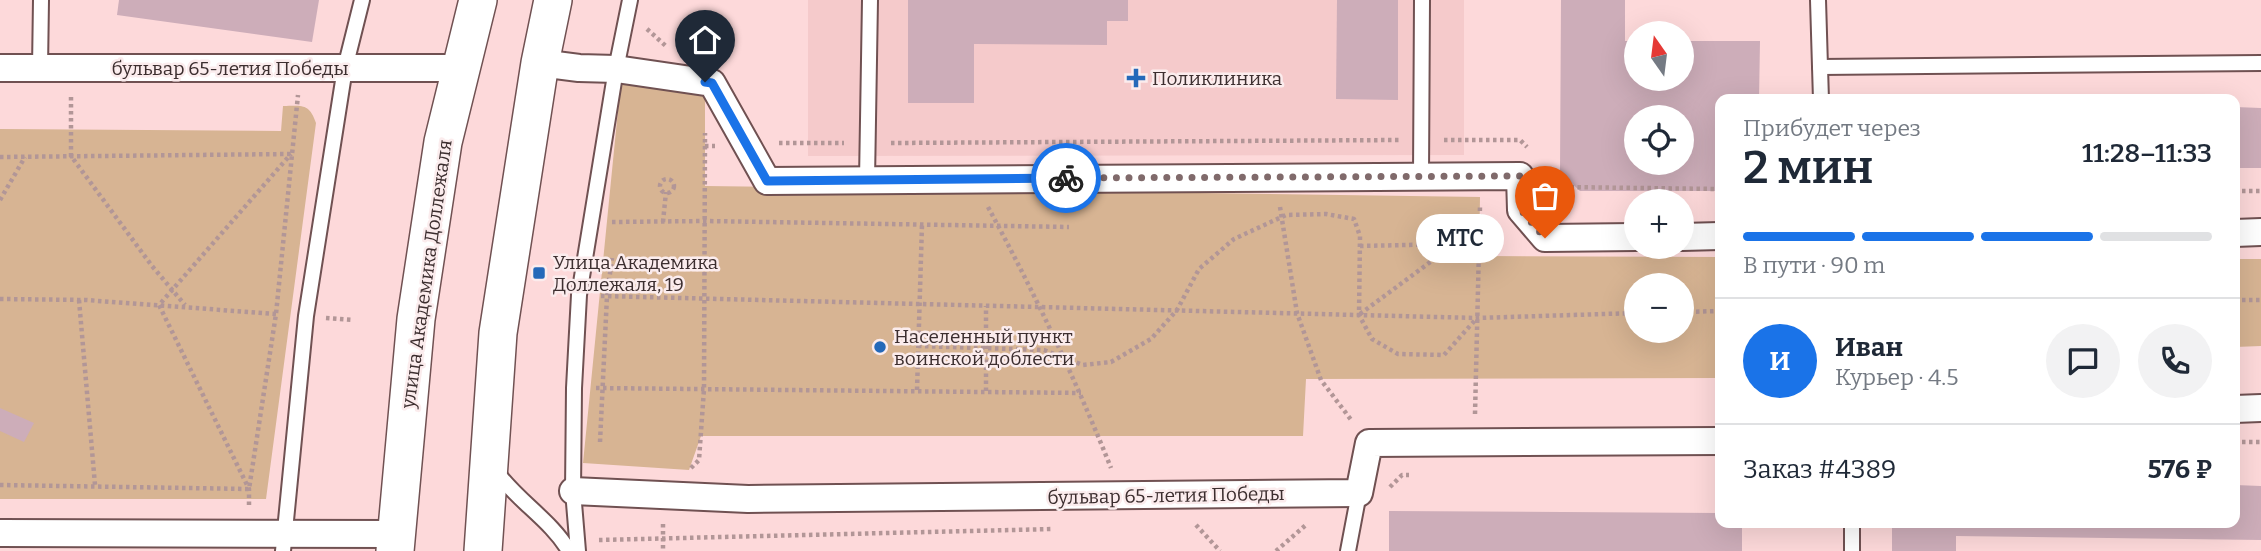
<!DOCTYPE html>
<html lang="ru">
<head>
<meta charset="utf-8">
<style>
	:root { --surface:#fff; --page:#f2f2f3; --text:#1f2937; --muted:#747a83; --line:#e0e1e3; --accent:#1a73e8 }
	body { margin:0; font-family:Bitter,serif; background:var(--page); color:var(--text); height:100vh; display:flex; flex-direction:column; font-size:26px; white-space:nowrap }
	* { box-sizing:border-box; margin:0 }
	p { font-size:23px; color:var(--muted) }
	.icon { flex:none; width:38px; height:38px; fill:none; stroke:currentColor; stroke-width:2; stroke-linecap:round; stroke-linejoin:round }
	.map { position:relative; flex:1; overflow:hidden }
	.sheet { position:absolute; left:1715px; top:94px; width:525px; height:434px; display:flex; flex-direction:column; background:var(--surface); border-radius:14px; box-shadow:0 7px 28px #0002 }
	.sheet>* { flex:none }
	.needle { width:46px; rotate:346deg }
	.tools { position:absolute; left:1624px; top:21px; display:grid; gap:14px }
	.tools a { display:grid; place-items:center; width:70px; height:70px; border-radius:50%; background:var(--surface); box-shadow:0 7px 28px #0002; font-size:35px }
	.pin { position:absolute; display:grid; place-items:center; width:60px; height:60px; color:#fff; margin:-72px -30px; border-radius:50% 50% 50% 0; rotate:-45deg; box-shadow:0 0 7px #0007 }
	.pin .icon { rotate:45deg }
	.courier { position:absolute; display:grid; place-items:center; width:70px; height:70px; margin:-35px; border:5px solid #1a73e8; border-radius:50%; background:#fff; color:#222; box-shadow:0 2px 9px #0007 }
	.bubble { position:absolute; height:49px; border-radius:24px; background:var(--surface); box-shadow:0 7px 28px #0002; font-size:23px; font-weight:600; line-height:49px; text-align:center }
	.headline em { font-style:normal; font-weight:600 }
	.headline div { display:flex; flex-direction:column-reverse }
	.headline { display:flex; align-items:center; justify-content:space-between; height:119px; padding:0 28px }
	h1 { font-size:46px; font-weight:600; line-height:52px }
	.bar { display:grid; grid-template-columns:repeat(4,1fr); gap:10px 7px; align-content:center; height:84px; padding:0 28px }
	.bar i { height:9px; border-radius:5px; background:var(--line) }
	.bar .on { background:var(--accent) }
	.bar p { grid-column:span 4 }
	.line { display:flex; align-items:center; gap:18px; padding:0 28px; border-top:2px solid var(--line) }
	.line div { flex:1 }
	.round { display:grid; place-items:center; flex:none; width:74px; height:74px; border-radius:37px; background:var(--page) }
	.map>svg:first-child { display:block }
	.built { fill:#f5cacb }
	.green { fill:#d7b493; fill-rule:evenodd }
	.building { fill:#cdadb9; fill-rule:evenodd }
	.lines { fill:none; stroke-linecap:round; stroke-linejoin:round }
	.service-casing { stroke:#705152; stroke-width:18 }
	.minor-casing { stroke:#705152; stroke-width:30 }
	.secondary-casing { stroke:#705152; stroke-width:40 }
	.path { stroke:#b29697; stroke-width:4.5; stroke-dasharray:3.5 3.5; stroke-linecap:butt }
	.service { stroke:#fff; stroke-width:14 }
	.minor { stroke:#fff; stroke-width:26 }
	.secondary { stroke:#fff; stroke-width:37 }
	.done { stroke:#806a6b; stroke-width:7; stroke-dasharray:0 12.6 }
	.route { stroke:#1a73e8; stroke-width:9 }
	.poi-dot { fill:#2469b9; stroke:#fbeced; stroke-width:2.5 }
	.labels { text-anchor:middle; stroke-width:5; stroke-linejoin:round; paint-order:stroke }
	.street-label { font-size:19px; fill:#3c2e2f; stroke:#fbeced }
	.poi-label { font-size:19px; fill:#3c2e2f; stroke:#fbeced; text-anchor:start }
</style>
</head>
<body>
<div class="map">
<svg width="2261" height="551" viewBox="0 0 2261 551">
	<rect width="100%" height="100%" fill="#fdd9da"/>
	<polygon class="built" points="808,0 1464,0 1464,155 808,156"/>
	<g class="green">
		<path d="M 621,80 L 705,82 L 705,186 L 1480,197 L 1479,256 L 1720,257 L 1720,378 L 1306,379 L 1303,436 L 701,436 L 689,470 L 583,463 ZM 1636,285 L 1682,285 L 1682,331 L 1636,331 Z"/>
		<path d="M 283,106 C 302,106 309,103 316,123 L 266,499 L 0,499 L 0,129 L 281,131 Z"/>
		<polygon points="2235,259 2261,259 2261,346 2235,347"/>
	</g>
	<g class="building">
		<polygon points="119,0 319,0 312,42 117,15"/>
		<polygon points="908,0 1128,0 1128,21 1107,21 1107,45 974,44 974,103 908,103"/>
		<polygon points="1337,0 1398,0 1398,100 1336,99"/>
		<path d="M 1561,0 L 1625,0 L 1625,41 L 1636,41 L 1636,79 L 1682,79 L 1682,41 L 1760,41 L 1759,100 L 1720,100 L 1720,191 L 1580,191 L 1560,172 ZM 1636,117 L 1682,117 L 1682,163 L 1636,163 Z"/>
		<polygon points="2235,107 2261,108 2261,168 2235,168"/>
		<polygon points="0,408 34,423 24,442 0,431"/>
		<polygon points="2235,485 2261,486 2261,540 1956,536 1956,551 1892,551 1892,523 2235,523"/>
		<polygon points="1389,511 1720,513 1720,523 1742,523 1742,551 1389,551"/>
	</g>
	<g class="lines">
		<defs>
			<g id="service">
				<polyline points="1818,0 1821,100"/>
				<polyline points="1820,67 2261,63"/>
				<polyline points="40,68 41,0"/>
				<polyline points="1421,176 1422,0"/>
				<polyline points="867,180 870,0"/>
				<path d="M 495,470 C 517,501 551,520 569,551"/>
				<polyline points="1852,523 1852,551"/>
				<polyline points="283,551 306,316 345,68 362,0"/>
				<polyline points="578,551 573,491 574,388 579,295 616,69 630,0"/>
				<polyline points="1348,551 1359,493"/>
			</g>
			<g id="minor">
				<polyline points="540,63 579,68 616,69 712,83 767,181 1520,176 1521,210 1545,238 1636,237"/>
				<polyline points="0,68 460,68"/>
				<polyline points="2235,233 2261,232"/>
				<polyline points="1682,237 1720,236"/>
				<polyline points="2235,409 2261,408"/>
				<polyline points="573,491 748,499 1359,493 1369,443 1720,441"/>
				<polyline points="0,533 396,534"/>
			</g>
			<g id="secondary">
				<polyline points="395,551 416,319 443,142 478,0"/>
				<polyline points="483,551 498,333 540,63 553,0"/>
			</g>
		</defs>
		<use href="#service" class="service-casing"/>
		<use href="#minor" class="minor-casing"/>
		<use href="#secondary" class="secondary-casing"/>
		<g class="path">
			<polyline points="647,29 667,47"/>
			<polyline points="71,97 71,156 152,266 185,305"/>
			<polyline points="1444,140 1520,140 1527,147"/>
			<polyline points="779,143 844,143"/>
			<polyline points="891,143 1401,140"/>
			<polyline points="705,146 715,146"/>
			<polyline points="0,157 291,154"/>
			<polyline points="1549,172 1563,187 1720,189"/>
			<circle cx="667" cy="186" r="7"/>
			<polyline points="2235,191 2261,191"/>
			<polyline points="0,200 25,157"/>
			<path d="M 988,207 C 1034,292 1075,378 1111,468"/>
			<polyline points="1280,207 1297,313 1321,380 1352,421"/>
			<polyline points="612,222 705,221 1069,227"/>
			<polyline points="663,222 666,192"/>
			<polyline points="1360,246 1453,244"/>
			<polyline points="601,296 1477,318 1636,313"/>
			<polyline points="0,299 86,300 276,314"/>
			<polyline points="79,300 95,485"/>
			<polyline points="2235,300 2261,300"/>
			<polyline points="1682,312 1720,311"/>
			<polyline points="1360,314 1479,226"/>
			<polyline points="326,318 353,320"/>
			<polyline points="918,346 1044,350 1083,365 1111,362 1151,339 1177,310 1199,269 1234,239 1286,215 1326,214 1354,219 1360,236 1359,315 1372,339 1398,354 1444,355 1477,318"/>
			<polyline points="596,388 1081,393"/>
			<polyline points="917,390 922,224"/>
			<polyline points="986,391 986,306"/>
			<polyline points="1475,414 1480,206"/>
			<polyline points="600,442 607,296 612,258"/>
			<polyline points="2235,442 2261,442"/>
			<polyline points="691,468 699,460 704,389 705,133"/>
			<polyline points="0,485 249,489 276,314 298,95"/>
			<polyline points="1390,487 1402,475 1409,475"/>
			<polyline points="249,505 249,489 159,305 291,154"/>
			<polyline points="663,524 663,551"/>
			<polyline points="1196,525 1220,551"/>
			<polyline points="599,540 1052,529"/>
			<polyline points="1276,551 1307,524"/>
		</g>
		<use href="#service" class="service"/>
		<use href="#minor" class="minor"/>
		<use href="#secondary" class="secondary"/>
	</g>
	<g class="lines">
		<polyline class="done" points="1066,178 1520,176 1521,210 1545,238"/>
		<polyline class="route" points="705,82 712,83 767,181 1066,178"/>
	</g>
	<g class="poi-dot">
		<path d="M1132.5 67.5h7v7h7v7h-7v7h-7v-7h-7v-7h7z"/>
		<rect x="532" y="266" width="14" height="14" rx="3.5"/>
		<circle cx="880" cy="347" r="7"/>
	</g>
	<g class="labels">
		<g class="street-label">
			<text x="230" y="75">бульвар 65-летия Победы</text>
			<text transform="translate(426 274) rotate(-82)" y="7">улица Академика Доллежаля</text>
			<text transform="translate(1166 495) rotate(-1)" y="7">бульвар 65-летия Победы</text>
		</g>
		<g class="poi-label">
			<text x="1152" y="85">Поликлиника</text>
			<text x="553" y="269">Улица Академика<tspan x="553" dy="22">Доллежаля, 19</tspan></text>
			<text x="894" y="343">Населенный пункт<tspan x="894" dy="22">воинской доблести</tspan></text>
		</g>
	</g>
</svg>
<div class="tools">
<a><svg class="needle" viewBox="-14 -14 28 28"><path d="M0-13l5 13h-10z" fill="#e53935"/><path d="M0 13l5-13h-10z" fill="#747a83"/></svg></a>
<a><svg class="icon" aria-label="locate" viewBox="0 0 24 24"><circle cx="12" cy="12" r="6"/><path d="M12 2v4M12 18v4M2 12h4M18 12h4"/></svg></a>
<a>+</a>
<a>−</a>
</div>
<div class="pin" style="left:1545px;top:238px;background:#ea580c"><svg class="icon" aria-label="bag" viewBox="0 0 24 24"><path d="M5 8h14l-1 12H6zM9 8a3 3 0 0 1 6 0"/></svg></div>
<div class="pin" style="left:705px;top:82px;background:#1f2937"><svg class="icon" aria-label="home" viewBox="0 0 24 24"><path d="M3 11l9-7 9 7M6 9v11h12V9"/></svg></div>
<div class="courier" style="left:1066px;top:178px"><svg class="icon" aria-label="bike" viewBox="0 0 24 24"><circle cx="6" cy="16" r="4"/><circle cx="18" cy="16" r="4"/><path d="M6 16l4-8h5l3 8M10 8l3 8H6M13 5h3"/></svg></div>
<div class="bubble" style="left:1416px;top:214px;width:88px">МТС</div>
<section class="sheet">
<div class="headline"><div><h1>2 мин</h1><p>Прибудет через</p></div><em>11:28–11:33</em></div>
<div class="bar"><i class="on"></i><i class="on"></i><i class="on"></i><i></i><p>В пути · 90 m</p></div>
<div class="line" style="height:126px"><b class="round" style="background:var(--accent);color:#fff">И</b><div><b>Иван</b><p>Курьер · 4.5</p></div><a class="round"><svg class="icon" aria-label="chat" viewBox="0 0 24 24"><path d="M4 5h16v11H9l-5 4z"/></svg></a><a class="round"><svg class="icon" aria-label="phone" viewBox="0 0 24 24"><path d="M5 4h4l2 5-3 2q2 4 5 5l2-3 5 2v4C11 20 4 13 5 4z"/></svg></a></div>
<div class="line" style="height:91px"><div>Заказ #4389</div><b>576 ₽</b></div>
</section>
</div>
</body>
</html>
